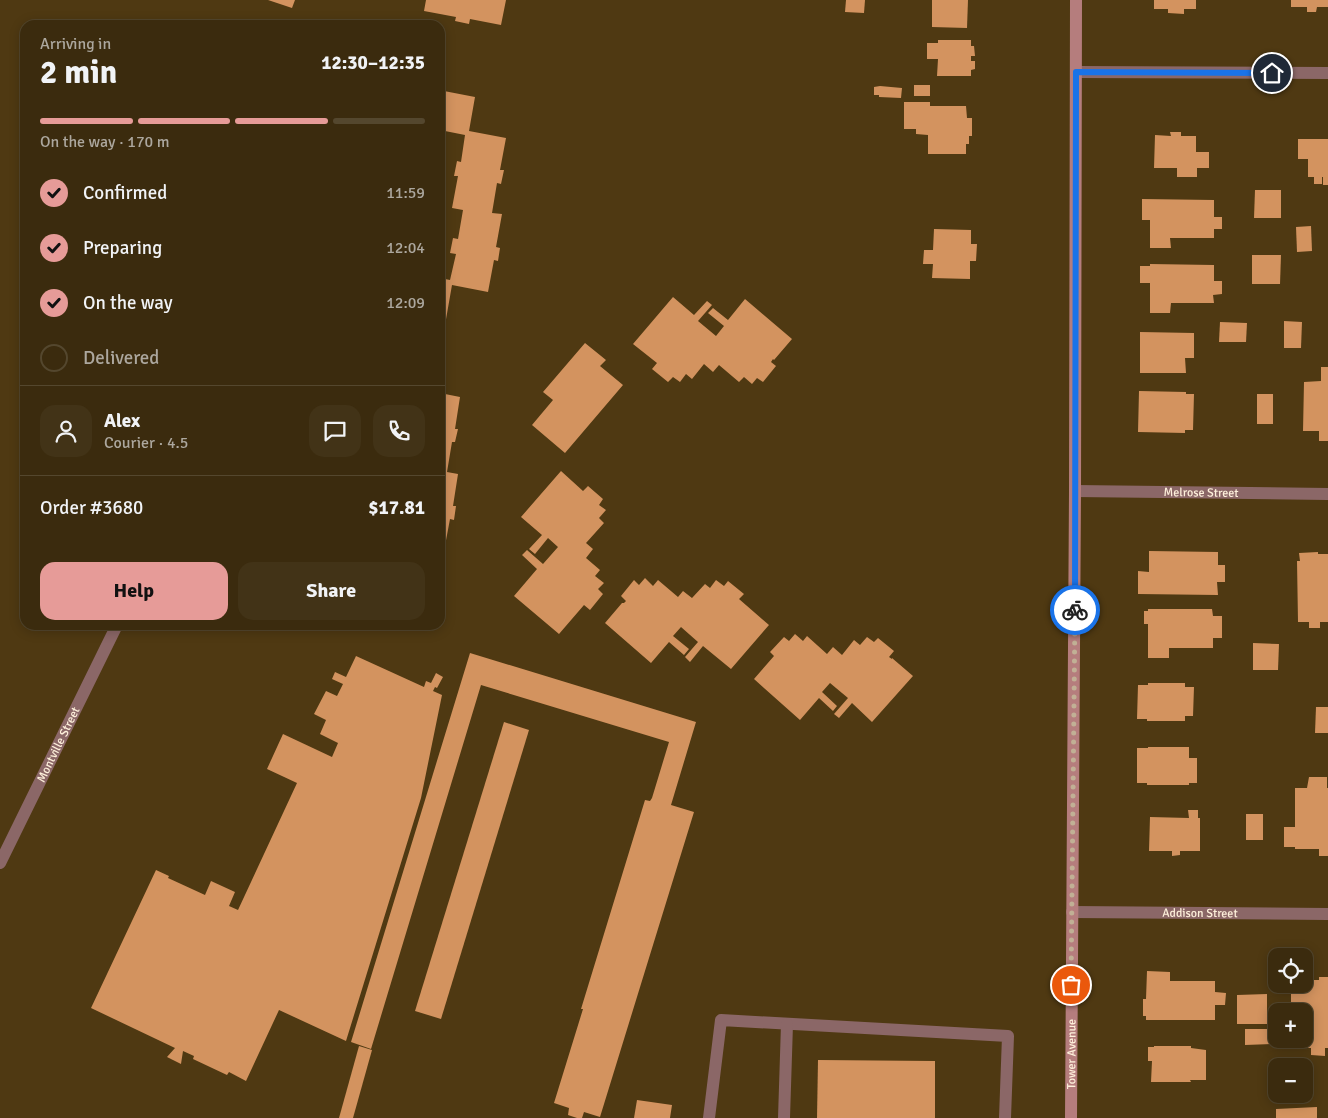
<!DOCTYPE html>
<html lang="en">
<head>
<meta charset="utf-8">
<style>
	:root { --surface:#3b2b0e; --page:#423317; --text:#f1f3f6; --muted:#aca79e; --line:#54472e; --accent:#e69b98 }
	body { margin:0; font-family:Signika,sans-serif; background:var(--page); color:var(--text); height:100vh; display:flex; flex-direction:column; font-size:19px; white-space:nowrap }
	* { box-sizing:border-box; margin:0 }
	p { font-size:16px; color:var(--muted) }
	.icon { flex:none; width:28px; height:28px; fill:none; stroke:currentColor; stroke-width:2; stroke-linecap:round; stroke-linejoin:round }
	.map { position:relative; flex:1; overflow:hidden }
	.side { position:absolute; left:20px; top:20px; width:425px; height:610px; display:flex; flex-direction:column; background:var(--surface); border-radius:15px; box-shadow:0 2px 12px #0003,0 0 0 1px var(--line) }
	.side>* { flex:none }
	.controls { position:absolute; left:1268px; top:948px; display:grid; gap:10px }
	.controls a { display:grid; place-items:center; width:45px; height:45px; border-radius:10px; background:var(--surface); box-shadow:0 2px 12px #0003,0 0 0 1px var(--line); font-size:25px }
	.pin { position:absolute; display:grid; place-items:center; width:42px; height:42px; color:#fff; margin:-21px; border:2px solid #fff; border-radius:50%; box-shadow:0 1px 5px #0007 }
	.courier { position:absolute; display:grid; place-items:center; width:50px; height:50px; margin:-25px; border:4px solid #1a73e8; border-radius:50%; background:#fff; color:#222; box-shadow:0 1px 6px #0007 }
	.overview em { font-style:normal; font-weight:800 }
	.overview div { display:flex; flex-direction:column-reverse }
	.overview { display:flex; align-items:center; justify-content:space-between; height:85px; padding:0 20px }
	h1 { font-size:32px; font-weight:800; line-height:38px }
	.bar { display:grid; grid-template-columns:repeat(4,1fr); gap:8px 5px; align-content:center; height:60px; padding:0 20px }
	.bar i { height:6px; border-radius:4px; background:var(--line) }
	.bar .selected { background:var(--accent) }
	.bar p { grid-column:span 4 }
	.line { display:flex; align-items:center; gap:12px; padding:0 20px; border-top:1px solid var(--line) }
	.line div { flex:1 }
	.round { display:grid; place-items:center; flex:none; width:52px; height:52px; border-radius:15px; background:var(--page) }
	ol { padding:0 20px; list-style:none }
	li { display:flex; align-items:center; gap:15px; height:55px }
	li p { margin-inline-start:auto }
	li .icon { padding:5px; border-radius:50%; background:var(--accent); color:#111; stroke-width:4 }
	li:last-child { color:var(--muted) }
	li i { width:28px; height:28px; border:2px solid var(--line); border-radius:50% }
	.button { display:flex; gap:10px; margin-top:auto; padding:10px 20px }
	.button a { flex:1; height:58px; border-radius:15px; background:var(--accent); color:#111; font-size:20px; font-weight:800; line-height:58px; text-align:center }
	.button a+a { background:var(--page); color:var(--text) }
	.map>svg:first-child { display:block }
	.building { fill:#d3935f }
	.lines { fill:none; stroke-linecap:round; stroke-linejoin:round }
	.lane { stroke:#8b6767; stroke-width:12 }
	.street { stroke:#8b6767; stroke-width:12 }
	.secondary { stroke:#b57d7d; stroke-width:12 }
	.done { stroke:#c1b095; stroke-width:5; stroke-dasharray:0 9 }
	.route { stroke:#1a73e8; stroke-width:6 }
	.labels { text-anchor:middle; stroke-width:5; stroke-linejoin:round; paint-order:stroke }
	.street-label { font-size:12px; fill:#fef0db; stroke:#4f3912 }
</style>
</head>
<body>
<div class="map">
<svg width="1328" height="1118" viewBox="0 0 1328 1118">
	<rect width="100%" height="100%" fill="#4f3912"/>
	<g class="building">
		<polygon points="268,0 295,0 292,8"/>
		<polygon points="426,0 506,0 501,25 470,19 469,24 455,21 456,17 424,11"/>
		<polygon points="846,0 865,0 864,13 845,12"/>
		<polygon points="932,0 968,0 967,28 932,27"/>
		<polygon points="1154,0 1196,0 1196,9 1184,9 1184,14 1168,13 1168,9 1154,9"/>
		<polygon points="1291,0 1328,0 1328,7 1317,7 1316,12 1307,12 1307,7 1291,7"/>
		<polygon points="938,40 971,40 971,46 974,46 975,56 971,56 971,61 975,61 975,69 971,70 971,76 937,76 938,59 927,59 927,43 938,43"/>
		<rect x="914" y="85" width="16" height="11"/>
		<polygon points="440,86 444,87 444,91 475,97 469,131 506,138 500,170 504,170 501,184 497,183 492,213 502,214 496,247 500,248 498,261 494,260 488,292 452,285 445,325 440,324 440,278 450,280 456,254 450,253 453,238 458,239 463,210 452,208 458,176 454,176 457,161 461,162 465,135 440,130"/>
		<polygon points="880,86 902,88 901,98 879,97 879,95 874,95 874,87"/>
		<polygon points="904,102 930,102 930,106 966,106 967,118 972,118 972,136 969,136 969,144 966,144 966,154 928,154 928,135 916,134 916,129 904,129"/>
		<polygon points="1170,132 1181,132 1181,136 1196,136 1196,152 1209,152 1209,168 1197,168 1197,177 1177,177 1177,168 1154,168 1155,135 1171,136"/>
		<polygon points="1298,139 1328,139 1328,185 1323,185 1323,177 1322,177 1322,184 1314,184 1314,177 1308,177 1308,159 1298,159"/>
		<polygon points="1255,190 1281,190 1281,218 1254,218"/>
		<polygon points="1142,199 1214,200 1214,217 1222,217 1222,229 1214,229 1214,238 1170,238 1171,248 1150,248 1150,220 1142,220"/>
		<polygon points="1311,226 1312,251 1297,252 1296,227"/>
		<polygon points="934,229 971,230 971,244 977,244 976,261 970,261 970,279 932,278 933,264 923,264 924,250 933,250"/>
		<polygon points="1252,255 1281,255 1280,284 1252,284"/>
		<polygon points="1150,264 1214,265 1214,281 1222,281 1222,294 1213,295 1214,303 1171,303 1170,313 1150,313 1150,283 1140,283 1140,266 1150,266"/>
		<polygon points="673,297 694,315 707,301 712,305 698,321 716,336 724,326 708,313 713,308 728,320 745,299 792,339 774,360 773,359 771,362 776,366 763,382 757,378 752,384 744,377 739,382 719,365 713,372 704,364 692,379 686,374 680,382 673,377 668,382 652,369 657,363 633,344"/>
		<polygon points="1284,321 1302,322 1301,348 1284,348"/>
		<polygon points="1220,322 1247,323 1246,342 1219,342"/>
		<polygon points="1140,332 1194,333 1194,358 1185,358 1186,373 1140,373"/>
		<polygon points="585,343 606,360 600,366 623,385 565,453 532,425 553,400 543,392"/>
		<polygon points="1321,367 1328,367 1328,441 1319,441 1319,431 1303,431 1304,382 1321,381"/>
		<polygon points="1139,391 1186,392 1186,394 1194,394 1193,430 1185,430 1185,433 1138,432"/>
		<polygon points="440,393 460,397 455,429 458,429 455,442 452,442 447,472 458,474 453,506 456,506 454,520 450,519 444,551 440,550"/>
		<rect x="1257" y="394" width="16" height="30"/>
		<polygon points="561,471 583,491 588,486 603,499 599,505 606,510 599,518 604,523 586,543 593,549 586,558 600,570 595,576 604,583 598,589 603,594 590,610 584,605 559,634 514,596 537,569 522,555 527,550 543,564 558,547 548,538 535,554 529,549 542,535 521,517"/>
		<polygon points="1149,551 1218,552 1218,565 1225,565 1225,582 1217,582 1218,595 1138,594 1138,571 1149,572"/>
		<polygon points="1318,552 1318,554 1328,554 1328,622 1320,622 1320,628 1309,628 1309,622 1298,622 1297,561 1300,561 1299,553"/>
		<polygon points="645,578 653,586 658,580 678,597 683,591 692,598 705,584 710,588 716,580 724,586 728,581 744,594 739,599 769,625 731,669 703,646 690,662 685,657 698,642 681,627 673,636 689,649 684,655 669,642 651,663 605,623 622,603 624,603 626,601 621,596 634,580 639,585"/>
		<polygon points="1148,609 1212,609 1213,616 1222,616 1222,638 1213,638 1213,648 1169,648 1169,658 1148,658 1148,624 1144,624 1144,611 1148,611"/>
		<polygon points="795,634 803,641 807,636 827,654 833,647 842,655 854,640 860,645 867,637 874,642 878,638 894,651 889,657 892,659 892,658 913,676 872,722 852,703 839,718 834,714 848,698 830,683 822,692 837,706 833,711 819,698 800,720 754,679 774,656 770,652 784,637 789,641"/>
		<polygon points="1253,643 1279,644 1278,670 1253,670"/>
		<polygon points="470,653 696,722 671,805 694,812 600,1117 584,1112 582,1118 577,1118 568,1115 569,1108 554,1103 583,1009 581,1009 645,800 650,801 652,798 669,742 481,685 371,1049 351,1042"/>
		<polygon points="356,656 424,687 426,681 431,683 436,673 443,677 437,688 435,687 433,691 442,695 421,798 346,1041 279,1010 246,1081 229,1072 227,1075 193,1059 194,1056 183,1051 181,1064 167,1057 175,1048 91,1008 156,870 169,876 168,878 205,895 211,881 235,892 229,906 238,910 297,783 267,769 283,734 332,757 338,743 320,734 326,720 314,714 326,691 337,696 343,684 332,679 335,672 346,677"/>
		<polygon points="1148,683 1185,683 1185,687 1194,687 1193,716 1185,716 1185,721 1147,721 1147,719 1137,719 1138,685 1148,685"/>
		<polygon points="1316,707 1328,707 1328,733 1315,733"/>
		<polygon points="504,722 529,730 441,1019 415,1011"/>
		<polygon points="1148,747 1189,747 1189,758 1197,758 1197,783 1189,783 1189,785 1147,785 1147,783 1137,783 1137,748 1148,748"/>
		<polygon points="1309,777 1327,777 1327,788 1328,788 1328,856 1319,856 1319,849 1295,849 1295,847 1284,847 1284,827 1295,827 1295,788 1307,788"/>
		<polygon points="1188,810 1198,810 1198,818 1200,818 1200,851 1180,851 1180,855 1172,856 1172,851 1149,851 1150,817 1189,818"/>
		<rect x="1246" y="814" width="17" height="26"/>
		<polygon points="1147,971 1170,972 1170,981 1215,981 1215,992 1226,993 1225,1005 1215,1005 1215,1020 1146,1020 1146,1016 1143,1016 1143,999 1146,999"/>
		<polygon points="1319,977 1328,977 1328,1048 1325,1048 1325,1056 1311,1055 1311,1048 1300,1048 1300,1039 1304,1039 1304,1011 1300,1011 1300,1003 1291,1003 1291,984 1304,984 1304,980 1319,980"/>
		<polygon points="1267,994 1267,1024 1237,1024 1237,995"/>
		<polygon points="1245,1029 1274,1029 1273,1044 1245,1045"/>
		<polygon points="359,1046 372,1050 353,1118 339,1118"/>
		<polygon points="1154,1046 1191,1046 1191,1048 1206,1050 1206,1080 1190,1080 1191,1082 1151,1082 1152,1061 1148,1061 1148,1047 1154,1047"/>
		<polygon points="818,1060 935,1061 935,1118 817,1118"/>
		<polygon points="1304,1069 1310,1069 1311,1096 1282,1096 1281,1094 1304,1094"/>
		<polygon points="637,1100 672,1105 670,1118 634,1118"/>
		<polygon points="1317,1107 1317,1118 1276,1118 1276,1109"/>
	</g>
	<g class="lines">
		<g class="lane">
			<polyline points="709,1118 721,1020 1008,1036 1005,1118"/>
			<polyline points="784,1118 787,1024"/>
		</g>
		<g class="street">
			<polyline points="1076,72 1328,73"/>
			<path id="s1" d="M 1075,491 L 1328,494"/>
			<path id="s2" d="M 0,863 L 117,625"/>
			<path id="s3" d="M 1072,912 L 1328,914"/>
		</g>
		<path class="secondary" id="s4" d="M 1071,1118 L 1075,491 L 1076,0"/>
	</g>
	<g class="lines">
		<polyline class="done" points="1071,985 1075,610"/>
		<polyline class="route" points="1075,610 1076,72 1272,73"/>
	</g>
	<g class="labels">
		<g class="street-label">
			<text dy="4" stroke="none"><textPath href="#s1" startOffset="126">Melrose Street</textPath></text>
			<text dy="4" stroke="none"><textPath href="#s2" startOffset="132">Montville Street</textPath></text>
			<text dy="4" stroke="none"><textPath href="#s3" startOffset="128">Addison Street</textPath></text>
			<text dy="4" stroke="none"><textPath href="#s4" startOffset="64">Tower Avenue</textPath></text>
		</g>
	</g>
</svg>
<div class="controls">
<a><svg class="icon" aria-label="locate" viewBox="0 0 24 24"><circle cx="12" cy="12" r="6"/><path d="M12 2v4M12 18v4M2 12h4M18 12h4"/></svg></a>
<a>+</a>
<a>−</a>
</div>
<div class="pin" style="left:1071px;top:985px;background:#ea580c"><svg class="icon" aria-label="bag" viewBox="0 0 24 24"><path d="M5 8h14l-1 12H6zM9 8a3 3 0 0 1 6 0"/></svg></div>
<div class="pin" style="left:1272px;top:73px;background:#1f2937"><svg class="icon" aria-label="home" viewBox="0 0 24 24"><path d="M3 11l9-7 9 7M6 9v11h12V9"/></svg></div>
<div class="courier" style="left:1075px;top:610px"><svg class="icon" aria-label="bike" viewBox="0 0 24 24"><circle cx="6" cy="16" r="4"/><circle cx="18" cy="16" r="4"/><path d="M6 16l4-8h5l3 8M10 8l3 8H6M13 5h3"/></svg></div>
<section class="side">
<div class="overview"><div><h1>2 min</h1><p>Arriving in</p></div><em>12:30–12:35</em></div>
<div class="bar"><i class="selected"></i><i class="selected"></i><i class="selected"></i><i></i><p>On the way · 170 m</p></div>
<ol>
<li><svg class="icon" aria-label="check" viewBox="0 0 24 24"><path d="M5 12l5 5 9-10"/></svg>Confirmed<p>11:59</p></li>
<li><svg class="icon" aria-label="check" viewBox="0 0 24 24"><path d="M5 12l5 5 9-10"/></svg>Preparing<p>12:04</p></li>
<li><svg class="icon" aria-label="check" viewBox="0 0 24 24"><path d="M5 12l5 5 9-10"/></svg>On the way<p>12:09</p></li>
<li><i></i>Delivered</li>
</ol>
<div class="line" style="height:90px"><a class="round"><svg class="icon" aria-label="person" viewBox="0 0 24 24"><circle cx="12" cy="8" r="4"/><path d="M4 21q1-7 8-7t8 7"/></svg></a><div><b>Alex</b><p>Courier · 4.5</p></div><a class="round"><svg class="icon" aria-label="chat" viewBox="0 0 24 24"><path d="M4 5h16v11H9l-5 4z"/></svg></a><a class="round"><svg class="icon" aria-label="phone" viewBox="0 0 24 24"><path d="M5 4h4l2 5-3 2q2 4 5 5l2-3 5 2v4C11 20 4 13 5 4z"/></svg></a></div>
<div class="line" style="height:65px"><div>Order #3680</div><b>$17.81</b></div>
<div class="button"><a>Help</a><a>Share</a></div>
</section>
</div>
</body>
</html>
